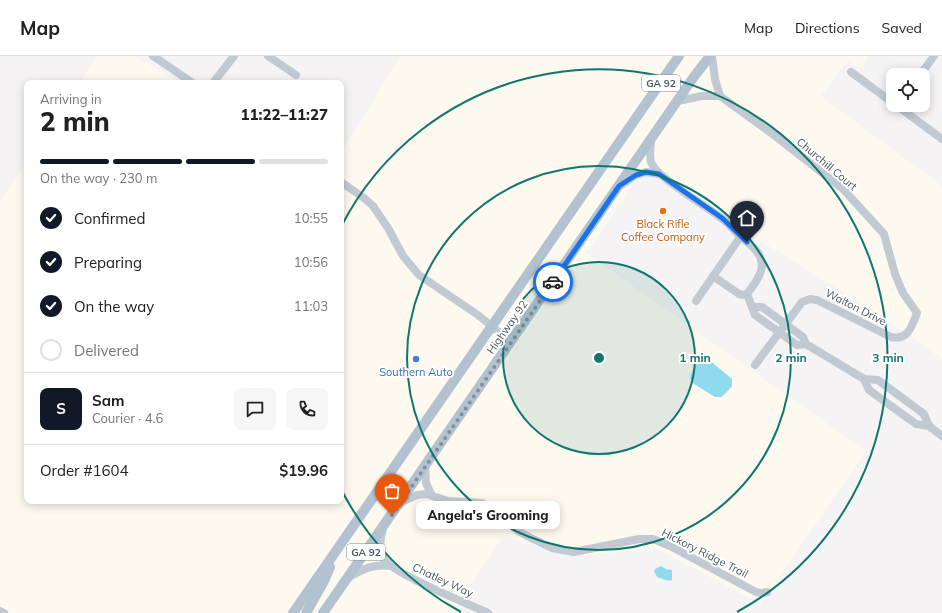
<!DOCTYPE html>
<html lang="en">
<head>
<meta charset="utf-8">
<style>
	:root { --surface:#fff; --page:#f6f6f6; --text:#202124; --muted:#757577; --line:#e0e0e0; --accent:#111827 }
	body { margin:0; font-family:Mulish,sans-serif; background:var(--page); color:var(--text); height:100vh; display:flex; flex-direction:column; font-size:15px; white-space:nowrap }
	* { box-sizing:border-box; margin:0 }
	p { font-size:13px; color:var(--muted) }
	.icon { flex:none; width:22px; height:22px; fill:none; stroke:currentColor; stroke-width:2; stroke-linecap:round; stroke-linejoin:round }
	.map { position:relative; flex:1; overflow:hidden }
	.drawer { position:absolute; left:24px; top:24px; width:320px; height:424px; display:flex; flex-direction:column; background:var(--surface); border-radius:8px; box-shadow:0 2px 10px #0003 }
	.drawer>* { flex:none }
	.tools { position:absolute; left:886px; top:12px; display:grid; gap:8px }
	.tools a { display:grid; place-items:center; width:44px; height:44px; border-radius:8px; background:var(--surface); box-shadow:0 2px 10px #0003; font-size:20px }
	.pin { position:absolute; display:grid; place-items:center; width:34px; height:34px; color:#fff; margin:-41px -17px; border-radius:50% 50% 50% 0; rotate:-45deg; box-shadow:0 0 4px #0007 }
	.pin .icon { rotate:45deg }
	.courier { position:absolute; display:grid; place-items:center; width:40px; height:40px; margin:-20px; border:3px solid #1a73e8; border-radius:50%; background:#fff; color:#222; box-shadow:0 1px 5px #0007 }
	.bubble { position:absolute; height:28px; border-radius:8px; background:var(--surface); box-shadow:0 2px 10px #0003; font-size:13px; font-weight:800; line-height:28px; text-align:center }
	.overview em { font-style:normal; font-weight:800 }
	.overview div { display:flex; flex-direction:column-reverse }
	.overview { display:flex; align-items:center; justify-content:space-between; height:68px; padding:0 16px }
	h1 { font-size:26px; font-weight:800; line-height:30px }
	.bar { display:grid; grid-template-columns:repeat(4,1fr); gap:6px 4px; align-content:center; height:48px; padding:0 16px }
	.bar i { height:5px; border-radius:3px; background:var(--line) }
	.bar .on { background:var(--accent) }
	.bar p { grid-column:span 4 }
	.line { display:flex; align-items:center; gap:10px; padding:0 16px; border-top:1px solid var(--line) }
	.line div { flex:1 }
	.round { display:grid; place-items:center; flex:none; width:42px; height:42px; border-radius:8px; background:var(--page) }
	ol { padding:0 16px; list-style:none }
	li { display:flex; align-items:center; gap:12px; height:44px }
	li p { margin-inline-start:auto }
	li .icon { padding:4px; border-radius:50%; background:var(--accent); color:#fff; stroke-width:4 }
	li:last-child { color:var(--muted) }
	li i { width:22px; height:22px; border:2px solid var(--line); border-radius:50% }
	header { display:flex; align-items:center; gap:24px; box-sizing:border-box; height:56px; padding:0 20px; background:var(--surface); border-bottom:1px solid var(--line) }
	header strong { font-size:19px }
	nav { display:flex; gap:22px; margin-inline-start:auto; font-size:14px }
	.map>svg:first-child { display:block }
	.commercial { fill:#fdf9ef }
	.water { fill:#90daee }
	.lines { fill:none; stroke-linecap:round; stroke-linejoin:round }
	.minor { stroke:#c1cad2; stroke-width:8 }
	.major { stroke:#b3c2d1; stroke-width:10 }
	.done { stroke:#868d94; stroke-width:4; stroke-dasharray:0 7.2 }
	.route { stroke:#1a73e8; stroke-width:5 }
	.ring { fill:none; stroke:#0f766e; stroke-width:2 }
	.food-dot { fill:#e8710a; stroke:#fff; stroke-width:1.5 }
	.shop-dot { fill:#3f7fe0; stroke:#fff; stroke-width:1.5 }
	.labels { text-anchor:middle; stroke-width:4; stroke-linejoin:round; paint-order:stroke }
	.shield { fill:#fff; stroke:#808990; stroke-width:1 }
	.shield-label { font-size:10px; font-weight:bold; fill:#4a5661 }
	.street-label { font-size:11px; fill:#4a5661; stroke:#fff }
	.food-label { font-size:11px; fill:#c56008; stroke:#fff }
	.shop-label { font-size:11px; fill:#366cbe; stroke:#fff }
	.centre { fill:#0f766e; stroke:#fff; stroke-width:2 }
	.ring-label { font-size:12px; text-anchor:middle; font-weight:bold; fill:#0f766e; stroke:#fff; stroke-width:4; stroke-linejoin:round; paint-order:stroke }
</style>
</head>
<body>
<header>
<strong>Map</strong>
<nav><a>Map</a><a>Directions</a><a>Saved</a></nav>
</header>
<div class="map">
<svg width="942" height="557" viewBox="0 0 942 557">
	<rect width="100%" height="100%" fill="#f5f3f3"/>
	<g class="commercial">
		<polygon points="97,0 135,0 180,27 79,27"/>
		<polygon points="400,0 869,0 860,13 848,5 821,40 942,130 942,303 877,257 644,113 586,197 866,395 761,548 655,492 580,500 503,481 455,553 465,557 0,557 0,146 27,105 27,445 341,445 341,97"/>
	</g>
	<g class="water">
		<path d="M 708,303 L 732,323 L 732,330 L 726,337 L 721,341 L 715,341 L 694,328 L 690,322 C 694,310 695,306 708,303 Z"/>
		<path d="M 661,510 L 666,513 L 672,514 L 672,524 C 668,526 661,522 657,521 L 654,515 L 655,513 Z"/>
	</g>
	<g class="lines">
		<g class="minor">
			<polyline points="153,0 193,27"/>
			<polyline points="268,0 296,19"/>
			<polyline points="712,0 715,23 720,40"/>
			<polyline points="851,16 893,47"/>
			<polyline points="920,19 934,0"/>
			<polyline points="213,27 234,0"/>
			<path d="M 720,40 L 774,79 L 843,133 L 884,178 L 895,218 L 903,237 L 917,257 C 912,270 908,285 891,281 L 817,244 L 810,243 L 802,246 L 755,309"/>
			<polyline points="678,45 702,40 720,40"/>
			<polyline points="896,49 942,83"/>
			<path d="M 651,85 C 651,92 649,99 651,106 C 656,121 706,150 720,161 C 728,166 733,174 740,180 C 749,188 761,195 762,208 C 762,219 753,230 747,238 L 755,259 L 797,289 L 806,288 L 864,323 L 878,324 L 924,358 L 929,370"/>
			<polyline points="341,126 364,142 373,150 388,172 403,200 419,219 478,259 511,286"/>
			<polyline points="620,130 636,119 646,116 659,118"/>
			<polyline points="713,220 739,238 743,239 747,238"/>
			<polyline points="696,245 741,180"/>
			<polyline points="752,251 762,251 803,281 806,288"/>
			<polyline points="864,323 869,334 916,368 929,370 942,380"/>
			<polyline points="425,410 426,427 431,438"/>
			<polyline points="399,447 417,439 427,438 448,445 482,447 493,454 518,475 531,482 552,492 574,496 639,483 653,483 670,490 756,536 761,537 767,536"/>
			<path d="M 383,473 C 380,483 378,494 384,503 C 393,518 469,548 488,557"/>
			<path d="M 348,522 C 362,513 373,508 390,510"/>
			<polyline points="0,555 4,557"/>
		</g>
		<g class="major">
			<polyline points="293,557 679,0"/>
			<polyline points="306,557 324,525 330,511"/>
			<polyline points="323,557 693,22 710,0"/>
		</g>
	</g>
	<g class="lines">
		<polyline class="done" points="392,459 553,226"/>
		<polyline class="route" points="553,226 619,130 636,119 646,116 659,118 722,162 747,186"/>
	</g>
	<circle cx="599" cy="302" r="96" fill="#0f766e" fill-opacity=".12"/>
	<g class="ring">
		<circle cx="599" cy="302" r="96"/>
		<circle cx="599" cy="302" r="192"/>
		<path d="M461 556A289 289 0 0 1 341 433M341 171A289 289 0 1 1 737 556"/>
	</g>
	<circle class="food-dot" cx="663" cy="155" r="4"/>
	<circle class="shop-dot" cx="416" cy="303" r="4"/>
	<g class="labels">
		<g class="shield">
			<rect x="642" y="19" width="38" height="16" rx="3"/>
			<rect x="347" y="488" width="38" height="16" rx="3"/>
		</g>
		<g class="shield-label">
			<text x="661" y="31">GA 92</text>
			<text x="366" y="500">GA 92</text>
		</g>
		<g class="street-label">
			<text transform="translate(827 108) rotate(40)" y="4">Churchill Court</text>
			<text transform="translate(856 251) rotate(27)" y="4">Walton Drive</text>
			<text transform="translate(507 271) rotate(-55)" y="4">Highway 92</text>
			<text transform="translate(705 497) rotate(27)" y="4">Hickory Ridge Trail</text>
			<text transform="translate(443 524) rotate(25)" y="4">Chatley Way</text>
		</g>
		<g class="food-label">
			<text x="663" y="172">Black Rifle<tspan x="663" dy="13">Coffee Company</tspan></text>
		</g>
		<g class="shop-label">
			<text x="416" y="320">Southern Auto</text>
		</g>
	</g>
	<circle cx="599" cy="302" r="6" class="centre"/>
	<g class="ring-label">
		<text x="695" y="306">1 min</text>
		<text x="791" y="306">2 min</text>
		<text x="888" y="306">3 min</text>
	</g>
</svg>
<div class="tools">
<a><svg class="icon" aria-label="locate" viewBox="0 0 24 24"><circle cx="12" cy="12" r="6"/><path d="M12 2v4M12 18v4M2 12h4M18 12h4"/></svg></a>
</div>
<div class="pin" style="left:392px;top:459px;background:#ea580c"><svg class="icon" aria-label="bag" viewBox="0 0 24 24"><path d="M5 8h14l-1 12H6zM9 8a3 3 0 0 1 6 0"/></svg></div>
<div class="pin" style="left:747px;top:186px;background:#1f2937"><svg class="icon" aria-label="home" viewBox="0 0 24 24"><path d="M3 11l9-7 9 7M6 9v11h12V9"/></svg></div>
<div class="courier" style="left:553px;top:226px"><svg class="icon" aria-label="car" viewBox="0 0 24 24"><path d="M5 17H2v-5l4-1 3-4h7l3 4 3 1v5h-3M9 17h6M6 11h13"/><circle cx="7" cy="17" r="2"/><circle cx="17" cy="17" r="2"/></svg></div>
<div class="bubble" style="left:416px;top:445px;width:144px">Angela's Grooming</div>
<section class="drawer">
<div class="overview"><div><h1>2 min</h1><p>Arriving in</p></div><em>11:22–11:27</em></div>
<div class="bar"><i class="on"></i><i class="on"></i><i class="on"></i><i></i><p>On the way · 230 m</p></div>
<ol>
<li><svg class="icon" aria-label="check" viewBox="0 0 24 24"><path d="M5 12l5 5 9-10"/></svg>Confirmed<p>10:55</p></li>
<li><svg class="icon" aria-label="check" viewBox="0 0 24 24"><path d="M5 12l5 5 9-10"/></svg>Preparing<p>10:56</p></li>
<li><svg class="icon" aria-label="check" viewBox="0 0 24 24"><path d="M5 12l5 5 9-10"/></svg>On the way<p>11:03</p></li>
<li><i></i>Delivered</li>
</ol>
<div class="line" style="height:72px"><b class="round" style="background:var(--accent);color:#fff">S</b><div><b>Sam</b><p>Courier · 4.6</p></div><a class="round"><svg class="icon" aria-label="chat" viewBox="0 0 24 24"><path d="M4 5h16v11H9l-5 4z"/></svg></a><a class="round"><svg class="icon" aria-label="phone" viewBox="0 0 24 24"><path d="M5 4h4l2 5-3 2q2 4 5 5l2-3 5 2v4C11 20 4 13 5 4z"/></svg></a></div>
<div class="line" style="height:52px"><div>Order #1604</div><b>$19.96</b></div>
</section>
</div>
</body>
</html>
